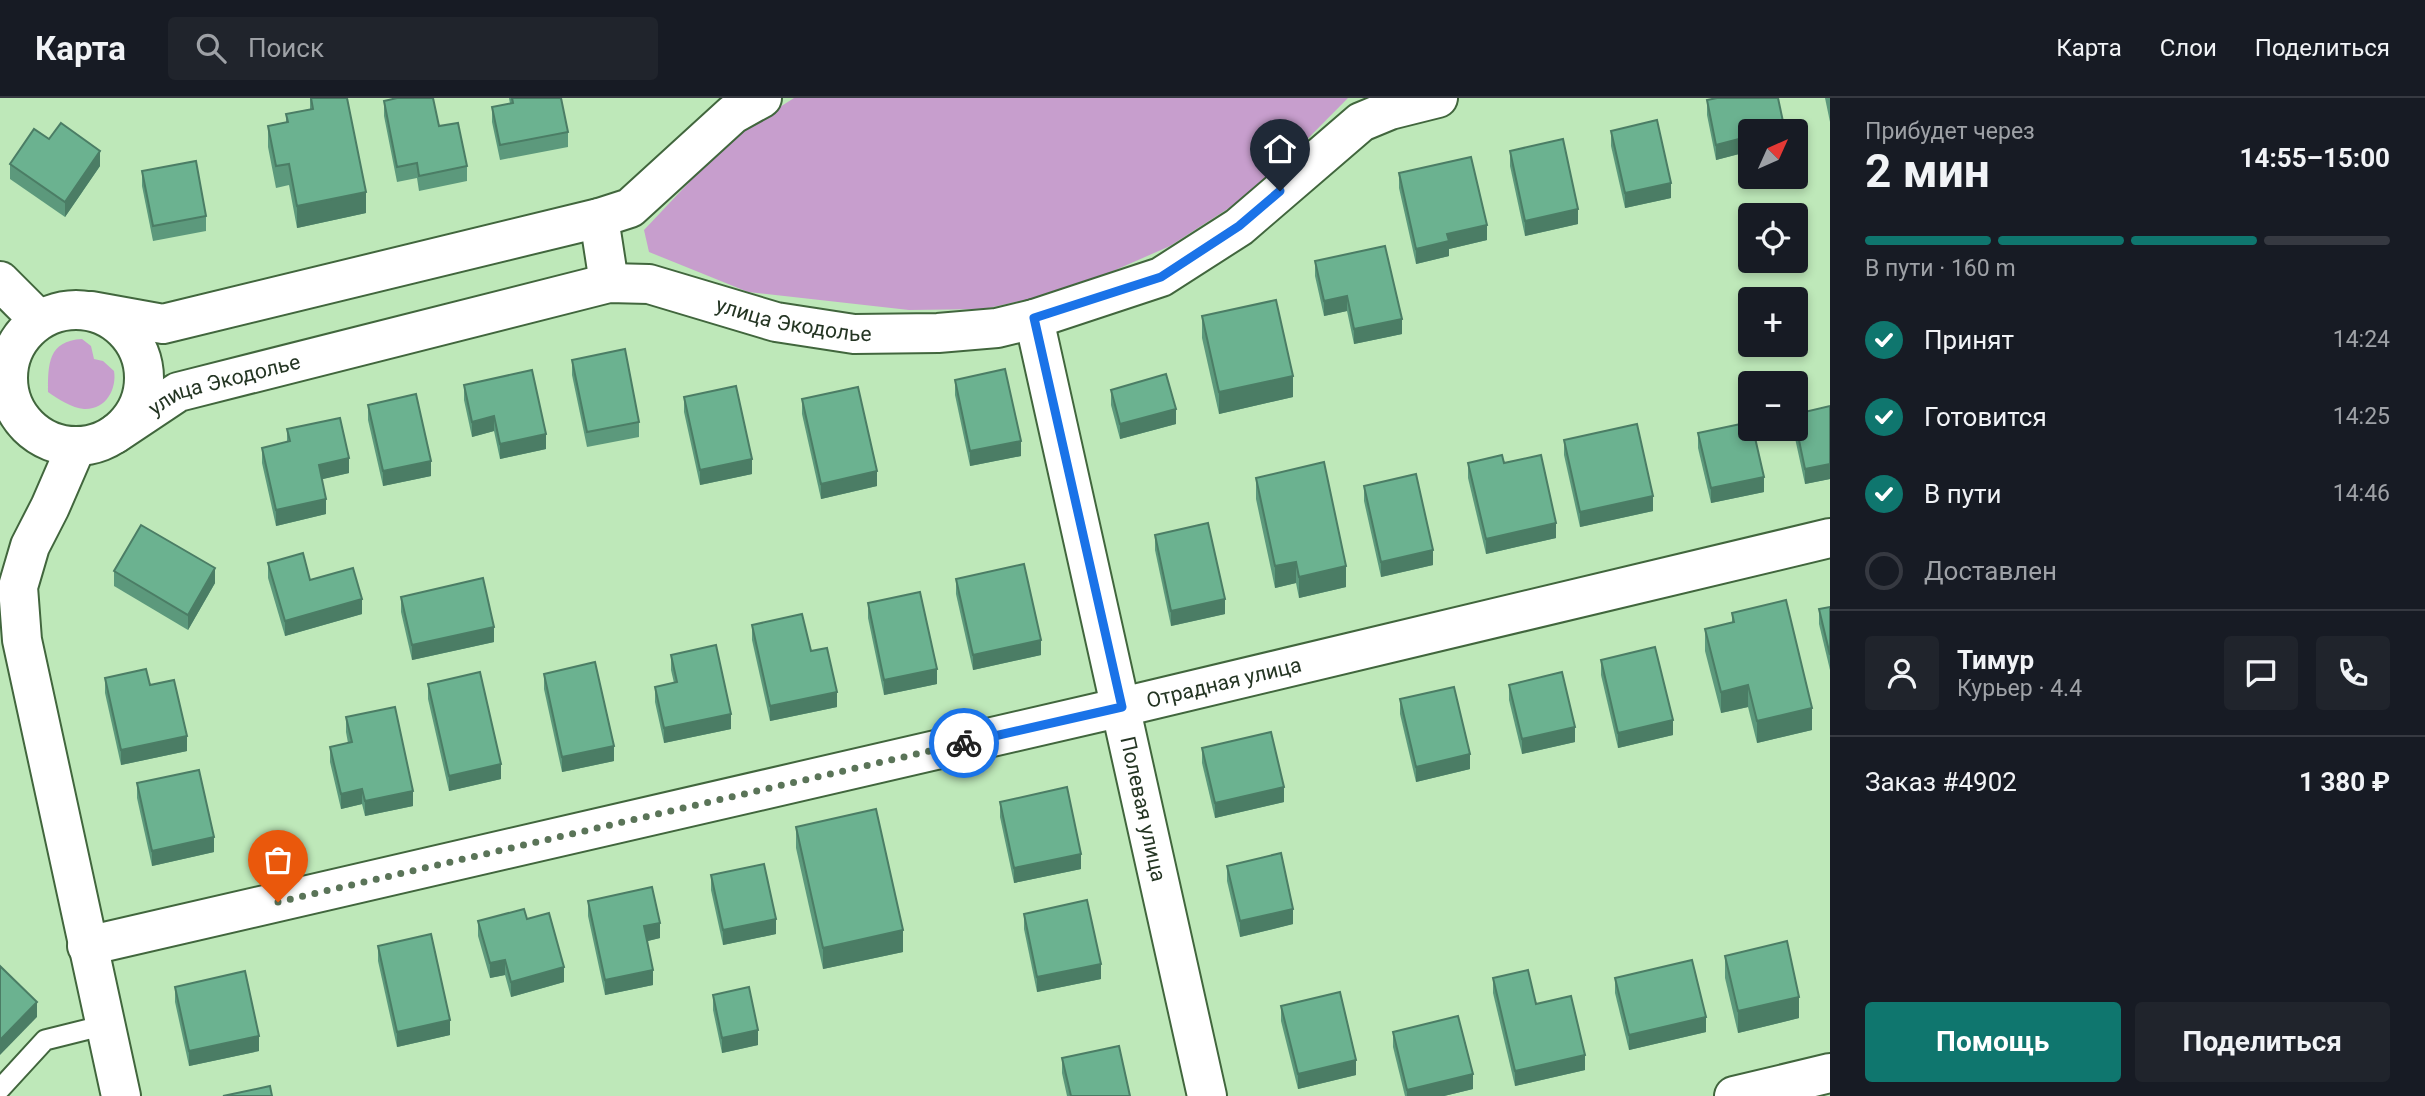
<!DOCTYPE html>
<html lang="ru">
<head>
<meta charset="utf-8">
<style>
	:root { --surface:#171b24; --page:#20242c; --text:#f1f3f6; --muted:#9ea1a6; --line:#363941; --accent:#0f766e }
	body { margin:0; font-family:Roboto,sans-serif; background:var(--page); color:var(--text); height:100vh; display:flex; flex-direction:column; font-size:26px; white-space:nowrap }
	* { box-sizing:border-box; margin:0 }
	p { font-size:23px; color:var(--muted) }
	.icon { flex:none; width:38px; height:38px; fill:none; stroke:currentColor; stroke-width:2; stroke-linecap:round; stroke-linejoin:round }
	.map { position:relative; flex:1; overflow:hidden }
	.panel { display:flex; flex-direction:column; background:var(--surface); width:595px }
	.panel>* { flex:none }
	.needle { width:46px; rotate:45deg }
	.tools { position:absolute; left:1738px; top:21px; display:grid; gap:14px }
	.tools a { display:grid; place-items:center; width:70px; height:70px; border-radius:7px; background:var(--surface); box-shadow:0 4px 10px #0003; font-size:35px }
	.pin { position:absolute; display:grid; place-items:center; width:60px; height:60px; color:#fff; margin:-72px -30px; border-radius:50% 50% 50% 0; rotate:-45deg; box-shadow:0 0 7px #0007 }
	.pin .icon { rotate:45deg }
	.courier { position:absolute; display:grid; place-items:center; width:70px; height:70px; margin:-35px; border:5px solid #1a73e8; border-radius:50%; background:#fff; color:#222; box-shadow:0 2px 9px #0007 }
	.overview em { font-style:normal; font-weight:700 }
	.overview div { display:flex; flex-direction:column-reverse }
	.overview { display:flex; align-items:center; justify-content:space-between; height:119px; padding:0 35px }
	h1 { font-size:46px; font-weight:700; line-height:52px }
	.bar { display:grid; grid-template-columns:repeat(4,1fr); gap:10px 7px; align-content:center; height:84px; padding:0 35px }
	.bar i { height:9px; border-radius:5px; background:var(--line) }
	.bar .current { background:var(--accent) }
	.bar p { grid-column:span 4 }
	.line { display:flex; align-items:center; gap:18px; padding:0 35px; border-top:2px solid var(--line) }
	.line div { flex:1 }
	.round { display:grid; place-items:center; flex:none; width:74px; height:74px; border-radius:7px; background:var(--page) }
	ol { padding:0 35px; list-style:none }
	li { display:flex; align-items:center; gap:21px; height:77px }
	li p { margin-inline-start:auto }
	li .icon { padding:7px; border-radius:50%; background:var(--accent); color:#fff; stroke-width:4 }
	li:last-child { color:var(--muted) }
	li i { width:38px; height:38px; border:4px solid var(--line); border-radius:50% }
	.primary-button { display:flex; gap:14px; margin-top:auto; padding:14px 35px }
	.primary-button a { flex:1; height:80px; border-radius:7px; background:var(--accent); color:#fff; font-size:28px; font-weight:700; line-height:80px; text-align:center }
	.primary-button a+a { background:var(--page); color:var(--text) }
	header { display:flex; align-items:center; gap:42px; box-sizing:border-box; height:98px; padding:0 35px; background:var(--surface); border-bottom:2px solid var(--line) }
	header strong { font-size:33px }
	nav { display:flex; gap:38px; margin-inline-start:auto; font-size:24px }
	.search { width:490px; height:63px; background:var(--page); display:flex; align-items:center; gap:18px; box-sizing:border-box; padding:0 24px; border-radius:7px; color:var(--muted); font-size:26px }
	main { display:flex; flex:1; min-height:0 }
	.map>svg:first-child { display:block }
	.green { fill:#c79ecd }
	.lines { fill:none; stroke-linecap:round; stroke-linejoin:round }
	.lane-casing { stroke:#41663d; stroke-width:23 }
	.street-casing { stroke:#41663d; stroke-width:42 }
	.lane { stroke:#fff; stroke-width:19 }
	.street { stroke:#fff; stroke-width:38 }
	.wall { fill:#5c997c }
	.shaded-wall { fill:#4b7d65 }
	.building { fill:#6bb290; stroke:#4b7d65; stroke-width:2 }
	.done { stroke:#5a7458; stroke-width:7; stroke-dasharray:0 12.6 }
	.route { stroke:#1a73e8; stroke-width:9 }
	.labels { text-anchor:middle; stroke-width:5; stroke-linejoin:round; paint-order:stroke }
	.street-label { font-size:21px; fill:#243523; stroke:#f6fef5 }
</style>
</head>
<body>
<header>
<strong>Карта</strong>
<div class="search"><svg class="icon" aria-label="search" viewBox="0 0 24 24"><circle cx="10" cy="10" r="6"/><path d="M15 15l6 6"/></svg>Поиск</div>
<nav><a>Карта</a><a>Слои</a><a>Поделиться</a></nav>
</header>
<main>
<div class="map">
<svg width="1830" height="998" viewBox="0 0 1830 998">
	<rect width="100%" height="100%" fill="#bee8b9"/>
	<g class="green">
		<polygon points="794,0 1348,0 1257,92 1170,148 1070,192 984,211 909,212 748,194 649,154 644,132 730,41"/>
		<path d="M 82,241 L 91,248 L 94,261 L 103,263 L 114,273 C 117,291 106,312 84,311 C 72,310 58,301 48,294 C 48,266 48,243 82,241 Z"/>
	</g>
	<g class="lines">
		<defs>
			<polyline id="lane" points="0,991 45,942 105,927"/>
			<g id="street">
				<polyline points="599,120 609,185"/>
				<polyline points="0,183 39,222"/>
				<circle cx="76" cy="280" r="68"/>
				<polyline points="91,213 163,226 599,120 630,110 733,16 762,0"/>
				<path id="s1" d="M 1034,221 L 1207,998"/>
				<path id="s2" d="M 115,336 L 178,294 L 609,185 L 649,186 L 776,224 L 854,236 L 938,235 L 997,230 L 1034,221 L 1161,179 L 1239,129 L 1361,24 L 1390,12 L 1438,0"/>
				<polyline points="76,349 50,409 30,448 18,489 22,542 121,998"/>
				<path id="s3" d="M 87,848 L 1122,609 L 1830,440"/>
				<polyline points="1734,998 1830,975"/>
			</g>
		</defs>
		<use href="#lane" class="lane-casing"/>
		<use href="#street" class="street-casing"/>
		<use href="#lane" class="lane"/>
		<use href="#street" class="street"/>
	</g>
	<g class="wall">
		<polygon points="310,0 347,0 366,115 297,130 289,87 276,90 268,49 268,28 286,24 286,16 310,11"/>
		<polygon points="509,0 561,0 568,34 568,49 500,62 492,24 492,9 510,6"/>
		<polygon points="1778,0 1750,79 1776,79 1745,86 1739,56 1716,62 1707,17 1707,2"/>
		<polygon points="1825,0 1830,0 1830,24"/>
		<polygon points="384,3 439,28 467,68 467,83 419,93 417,80 397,84 384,18"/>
		<polygon points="1611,33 1671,100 1625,110 1611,48"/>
		<polygon points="49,41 100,68 65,119 10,81 10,66"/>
		<polygon points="1510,53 1578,126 1525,138 1510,68"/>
		<polygon points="142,73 206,118 206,133 153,143 142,88"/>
		<polygon points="1399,75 1487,142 1449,151 1449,158 1416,166 1399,90"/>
		<polygon points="1315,163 1402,236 1354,246 1347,213 1324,218 1315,178"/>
		<polygon points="1202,218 1293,299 1219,316 1202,240"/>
		<polygon points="572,262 639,324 639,339 587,349 572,277"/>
		<polygon points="955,282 1021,358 970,368 955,297"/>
		<polygon points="464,287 546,351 500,361 494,333 472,339 464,302"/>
		<polygon points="1111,292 1176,326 1120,341 1111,307"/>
		<polygon points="684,299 752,376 700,387 684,314"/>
		<polygon points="802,301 877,388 821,401 802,316"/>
		<polygon points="368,307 431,378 383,388 368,322"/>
		<polygon points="1830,308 1830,381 1805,386 1793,331 1796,331 1796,316"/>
		<polygon points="287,331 349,375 322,381 326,416 276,428 262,365 262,350 287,344"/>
		<polygon points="1698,335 1764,394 1711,405 1698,350"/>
		<polygon points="1564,342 1653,413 1580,429 1564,357"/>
		<polygon points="1468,365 1504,365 1556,440 1486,456 1468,380"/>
		<polygon points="1256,380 1346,489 1299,500 1296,485 1275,490 1256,401"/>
		<polygon points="1364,388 1433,467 1381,479 1364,403"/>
		<polygon points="1155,437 1225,516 1171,528 1155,452"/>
		<polygon points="268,465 310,482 362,516 285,538 268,480"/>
		<polygon points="114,473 215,485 188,532 114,488"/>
		<polygon points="956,481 1041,557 973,572 956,496"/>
		<polygon points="401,499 494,544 412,562 401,514"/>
		<polygon points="868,505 937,586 884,597 868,520"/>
		<polygon points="1830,509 1830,572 1819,526 1819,511"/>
		<polygon points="1732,515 1812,632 1757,645 1748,609 1721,615 1705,553 1705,531 1732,525"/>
		<polygon points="752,527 811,553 837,609 770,623 752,542"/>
		<polygon points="671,557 731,631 664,645 655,604 655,589 674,585 671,572"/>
		<polygon points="1601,562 1673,637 1618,650 1601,577"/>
		<polygon points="544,576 614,663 562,674 544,591"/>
		<polygon points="105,580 187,653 121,667 105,595"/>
		<polygon points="428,586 501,681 449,693 428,601"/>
		<polygon points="1509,587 1575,644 1522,656 1509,602"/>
		<polygon points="1400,601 1470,671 1416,684 1400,616"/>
		<polygon points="346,619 413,708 365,718 362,706 341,711 330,664 330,649 348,645 346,634"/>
		<polygon points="1202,650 1284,704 1215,720 1202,665"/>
		<polygon points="137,685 214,754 152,768 137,700"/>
		<polygon points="1000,704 1081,771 1014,785 1000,719"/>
		<polygon points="796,729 903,854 823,871 796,750"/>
		<polygon points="1227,768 1293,826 1240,839 1227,783"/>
		<polygon points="711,777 776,836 723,847 711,792"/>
		<polygon points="588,803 660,840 647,843 653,887 605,897 588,818"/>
		<polygon points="1024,816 1101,881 1037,894 1024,831"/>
		<polygon points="527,821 564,884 511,899 505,877 490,880 478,838 478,823"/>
		<polygon points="378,848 450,937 397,949 378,863"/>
		<polygon points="1725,858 1799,920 1738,935 1725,880"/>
		<polygon points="1493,880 1536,906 1585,972 1515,988 1493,895"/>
		<polygon points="1615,880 1706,934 1629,952 1615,895"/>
		<polygon points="175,889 259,953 189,968 175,904"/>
		<polygon points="713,897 758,947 722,955 713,912"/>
		<polygon points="1281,908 1356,977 1298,991 1281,923"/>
		<polygon points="1393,934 1473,991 1444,998 1405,998 1393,949"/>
		<polygon points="1062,960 1130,998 1067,998 1062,975"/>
	</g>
	<g class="shaded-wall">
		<polygon points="1739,41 1739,56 1716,62 1716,47"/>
		<polygon points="100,53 100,68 65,119 65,104"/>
		<polygon points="1750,69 1750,79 1776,79 1745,86 1745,70"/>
		<polygon points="1671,85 1671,100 1625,110 1625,95"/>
		<polygon points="366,94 366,115 297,130 297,108"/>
		<polygon points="1578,111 1578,126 1525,138 1525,123"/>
		<polygon points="1487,127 1487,142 1449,151 1449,158 1416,166 1416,151 1447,136"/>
		<polygon points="1347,198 1347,213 1324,218 1324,203"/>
		<polygon points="1402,221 1402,236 1354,246 1354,231"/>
		<polygon points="1293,278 1293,299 1219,316 1219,294"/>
		<polygon points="1176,311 1176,326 1120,341 1120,326"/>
		<polygon points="494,318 494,333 472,339 472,324"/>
		<polygon points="546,336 546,351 500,361 500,346"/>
		<polygon points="1021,343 1021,358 970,368 970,353"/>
		<polygon points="349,360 349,375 319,382 319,367"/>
		<polygon points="752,361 752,376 700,387 700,372"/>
		<polygon points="431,363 431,378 383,388 383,373"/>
		<polygon points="1830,366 1830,381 1805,386 1805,371"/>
		<polygon points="877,373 877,388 821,401 821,386"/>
		<polygon points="1764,379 1764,394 1711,405 1711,390"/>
		<polygon points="1653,398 1653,413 1580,429 1580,414"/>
		<polygon points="326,401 326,416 276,428 276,412"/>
		<polygon points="1556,425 1556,440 1486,456 1486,441"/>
		<polygon points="1433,452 1433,467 1381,479 1381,464"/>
		<polygon points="1296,464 1296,485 1275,490 1275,468"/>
		<polygon points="1346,468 1346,489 1299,500 1299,479"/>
		<polygon points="215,470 215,485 188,532 188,517"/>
		<polygon points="362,501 362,516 285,538 285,523"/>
		<polygon points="1225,501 1225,516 1171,528 1171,513"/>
		<polygon points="494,529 494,544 412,562 412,547"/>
		<polygon points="1041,542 1041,557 973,572 973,557"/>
		<polygon points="937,571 937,586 884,597 884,582"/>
		<polygon points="1748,587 1748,609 1721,615 1721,594"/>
		<polygon points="837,594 837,609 770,623 770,608"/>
		<polygon points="1812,610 1812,632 1757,645 1757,623"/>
		<polygon points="731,616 731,631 664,645 664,630"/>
		<polygon points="1673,622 1673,637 1618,650 1618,635"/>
		<polygon points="1575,629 1575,644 1522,656 1522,641"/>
		<polygon points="187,638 187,653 121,667 121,652"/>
		<polygon points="614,648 614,663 562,674 562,659"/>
		<polygon points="1470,656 1470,671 1416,684 1416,669"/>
		<polygon points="501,666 501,681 449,693 449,678"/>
		<polygon points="1284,689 1284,704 1215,720 1215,705"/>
		<polygon points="362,691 362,706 341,711 341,696"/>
		<polygon points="413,693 413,708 365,718 365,703"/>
		<polygon points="214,739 214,754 152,768 152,753"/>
		<polygon points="1081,756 1081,771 1014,785 1014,770"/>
		<polygon points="1293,811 1293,826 1240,839 1240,823"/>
		<polygon points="776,821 776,836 723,847 723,832"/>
		<polygon points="660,825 660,840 644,844 644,828"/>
		<polygon points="903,832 903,854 823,871 823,850"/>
		<polygon points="505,862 505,877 490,880 490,865"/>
		<polygon points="1101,866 1101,881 1037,894 1037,879"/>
		<polygon points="564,869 564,884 511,899 511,884"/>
		<polygon points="653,872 653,887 605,897 605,882"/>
		<polygon points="1799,899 1799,920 1738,935 1738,913"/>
		<polygon points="37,904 37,919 0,957 0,942"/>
		<polygon points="1706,919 1706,934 1629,952 1629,937"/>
		<polygon points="450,922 450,937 397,949 397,934"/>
		<polygon points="758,932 758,947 722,955 722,940"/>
		<polygon points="259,938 259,953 189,968 189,953"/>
		<polygon points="1585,957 1585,972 1515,988 1515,973"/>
		<polygon points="1356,962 1356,977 1298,991 1298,976"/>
		<polygon points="1473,976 1473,991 1444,998 1407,998 1407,992"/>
	</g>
	<g class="building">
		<polygon points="311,0 347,0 366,94 297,108 289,66 276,68 268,28 288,24 286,16 313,11"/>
		<polygon points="397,0 433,0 439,28 458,25 467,68 419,78 417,65 397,69 384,3"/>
		<polygon points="512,0 561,0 568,34 500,47 492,9 513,5"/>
		<polygon points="1717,0 1778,0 1785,33 1750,33 1750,69 1745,70 1739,41 1716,47 1707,2"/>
		<polygon points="1657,22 1671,85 1625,95 1611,33"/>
		<polygon points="61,25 100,53 65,104 10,66 34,31 49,41"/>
		<polygon points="1563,41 1578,111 1525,123 1510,53"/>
		<polygon points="1471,59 1487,127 1447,136 1449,143 1416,151 1399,75"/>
		<polygon points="196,63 206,118 153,128 142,73"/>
		<polygon points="1385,148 1402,221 1354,231 1347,198 1324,203 1315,163"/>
		<polygon points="1276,202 1293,278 1219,294 1202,218"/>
		<polygon points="625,251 639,324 587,334 572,262"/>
		<polygon points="1005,271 1021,343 970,353 955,282"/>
		<polygon points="532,272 546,336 500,346 494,318 472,324 464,287"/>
		<polygon points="1166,276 1176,311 1120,326 1111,292"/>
		<polygon points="736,288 752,361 700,372 684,299"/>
		<polygon points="858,289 877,373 821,386 802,301"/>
		<polygon points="416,296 431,363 383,373 368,307"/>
		<polygon points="1830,308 1830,366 1805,371 1796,328 1796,316"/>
		<polygon points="340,320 349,360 319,367 326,401 276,412 262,350 290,343 287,331"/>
		<polygon points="1750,324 1750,331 1753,331 1764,379 1711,390 1698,335"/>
		<polygon points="1637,326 1653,398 1580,414 1564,342"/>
		<polygon points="1502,357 1504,365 1541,357 1556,425 1486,441 1468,365"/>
		<polygon points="1324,364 1346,468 1299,479 1296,464 1275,468 1256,380"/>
		<polygon points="1416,376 1433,452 1381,464 1364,388"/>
		<polygon points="1208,425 1225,501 1171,513 1155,437"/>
		<polygon points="141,427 215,470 188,517 114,473"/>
		<polygon points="303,455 310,482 353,470 362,501 285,523 268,465"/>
		<polygon points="1024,466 1041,542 973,557 956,481"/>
		<polygon points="483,480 494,529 412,547 401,499"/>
		<polygon points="920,494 937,571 884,582 868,505"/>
		<polygon points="1786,502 1812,610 1757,623 1748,587 1721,594 1705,531 1734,524 1732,515"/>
		<polygon points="1830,509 1830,557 1819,511"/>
		<polygon points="802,516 811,553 827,550 837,594 770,608 752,527"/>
		<polygon points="716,547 731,616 664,630 655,589 677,584 671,557"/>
		<polygon points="1655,549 1673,622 1618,635 1601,562"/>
		<polygon points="595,564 614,648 562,659 544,576"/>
		<polygon points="146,571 150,587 174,582 187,638 121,652 105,580"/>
		<polygon points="480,574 501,666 449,678 428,586"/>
		<polygon points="1562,574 1575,629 1522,641 1509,587"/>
		<polygon points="1454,589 1470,656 1416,669 1400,601"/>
		<polygon points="395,609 413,693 365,703 362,691 341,696 330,649 352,644 346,619"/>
		<polygon points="1271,634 1284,689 1215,705 1202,650"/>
		<polygon points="199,672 214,739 152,753 137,685"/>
		<polygon points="1067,689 1081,756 1014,770 1000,704"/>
		<polygon points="876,711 903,832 823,850 796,729"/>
		<polygon points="1281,755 1293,811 1240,823 1227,768"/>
		<polygon points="764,766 776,821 723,832 711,777"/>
		<polygon points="652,789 660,825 644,828 653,872 605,882 588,803"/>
		<polygon points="1087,802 1101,866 1037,879 1024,816"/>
		<polygon points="524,811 527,821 549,815 564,869 511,884 505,862 490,865 478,823"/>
		<polygon points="431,836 450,922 397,934 378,848"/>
		<polygon points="1787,843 1799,899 1738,913 1725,858"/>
		<polygon points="1692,862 1706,919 1629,937 1615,880"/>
		<polygon points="0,868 37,904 0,942"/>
		<polygon points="1528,872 1536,906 1571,898 1585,957 1515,973 1493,880"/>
		<polygon points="245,873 259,938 189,953 175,889"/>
		<polygon points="749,889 758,932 722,940 713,897"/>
		<polygon points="1340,894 1356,962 1298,976 1281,908"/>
		<polygon points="1458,918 1473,976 1407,992 1393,934"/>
		<polygon points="1119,948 1130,998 1071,998 1062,960"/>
		<polygon points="270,988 272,998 223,998"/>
	</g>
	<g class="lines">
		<polyline class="done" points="278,804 964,645"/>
		<polyline class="route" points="964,645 1122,609 1034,220 1161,179 1239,128 1280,93"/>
	</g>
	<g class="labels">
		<g class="street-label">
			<text dy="7" stroke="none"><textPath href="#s2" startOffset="710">улица Экодолье</textPath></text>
			<text dy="7" stroke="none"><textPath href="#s2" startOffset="122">улица Экодолье</textPath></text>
			<text dy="7" stroke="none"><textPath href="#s3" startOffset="1167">Отрадная улица</textPath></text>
			<text dy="7" stroke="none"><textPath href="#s1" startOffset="502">Полевая улица</textPath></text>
		</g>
	</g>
</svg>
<div class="tools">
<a><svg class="needle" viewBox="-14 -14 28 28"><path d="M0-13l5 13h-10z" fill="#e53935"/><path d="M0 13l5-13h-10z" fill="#9ea1a6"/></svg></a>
<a><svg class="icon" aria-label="locate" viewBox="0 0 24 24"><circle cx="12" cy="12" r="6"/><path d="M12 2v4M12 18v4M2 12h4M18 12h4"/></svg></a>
<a>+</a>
<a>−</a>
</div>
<div class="pin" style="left:278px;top:804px;background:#ea580c"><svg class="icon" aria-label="bag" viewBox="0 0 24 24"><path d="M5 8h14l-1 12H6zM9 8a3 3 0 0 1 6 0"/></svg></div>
<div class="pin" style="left:1280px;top:93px;background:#1f2937"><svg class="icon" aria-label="home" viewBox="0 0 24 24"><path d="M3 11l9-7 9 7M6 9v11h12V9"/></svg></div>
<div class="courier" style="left:964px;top:645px"><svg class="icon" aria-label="bike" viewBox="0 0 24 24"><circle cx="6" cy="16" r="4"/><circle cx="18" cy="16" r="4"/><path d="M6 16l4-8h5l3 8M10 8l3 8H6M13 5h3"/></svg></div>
</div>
<section class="panel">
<div class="overview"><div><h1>2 мин</h1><p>Прибудет через</p></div><em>14:55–15:00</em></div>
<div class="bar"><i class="current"></i><i class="current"></i><i class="current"></i><i></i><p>В пути · 160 m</p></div>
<ol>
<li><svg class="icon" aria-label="check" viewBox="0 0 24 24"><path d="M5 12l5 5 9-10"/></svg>Принят<p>14:24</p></li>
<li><svg class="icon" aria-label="check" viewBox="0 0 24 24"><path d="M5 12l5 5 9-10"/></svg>Готовится<p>14:25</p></li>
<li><svg class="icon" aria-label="check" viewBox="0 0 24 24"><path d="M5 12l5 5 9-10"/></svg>В пути<p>14:46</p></li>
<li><i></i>Доставлен</li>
</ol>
<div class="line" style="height:126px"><a class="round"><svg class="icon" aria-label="person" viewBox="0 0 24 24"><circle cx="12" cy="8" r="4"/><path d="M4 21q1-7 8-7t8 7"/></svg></a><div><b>Тимур</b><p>Курьер · 4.4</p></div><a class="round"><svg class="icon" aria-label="chat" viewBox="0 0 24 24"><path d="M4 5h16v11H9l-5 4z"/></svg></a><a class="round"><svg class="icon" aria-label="phone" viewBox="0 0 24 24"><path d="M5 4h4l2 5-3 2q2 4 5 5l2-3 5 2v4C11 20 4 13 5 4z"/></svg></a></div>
<div class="line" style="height:91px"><div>Заказ #4902</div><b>1 380 ₽</b></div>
<div class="primary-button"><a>Помощь</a><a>Поделиться</a></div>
</section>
</main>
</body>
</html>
